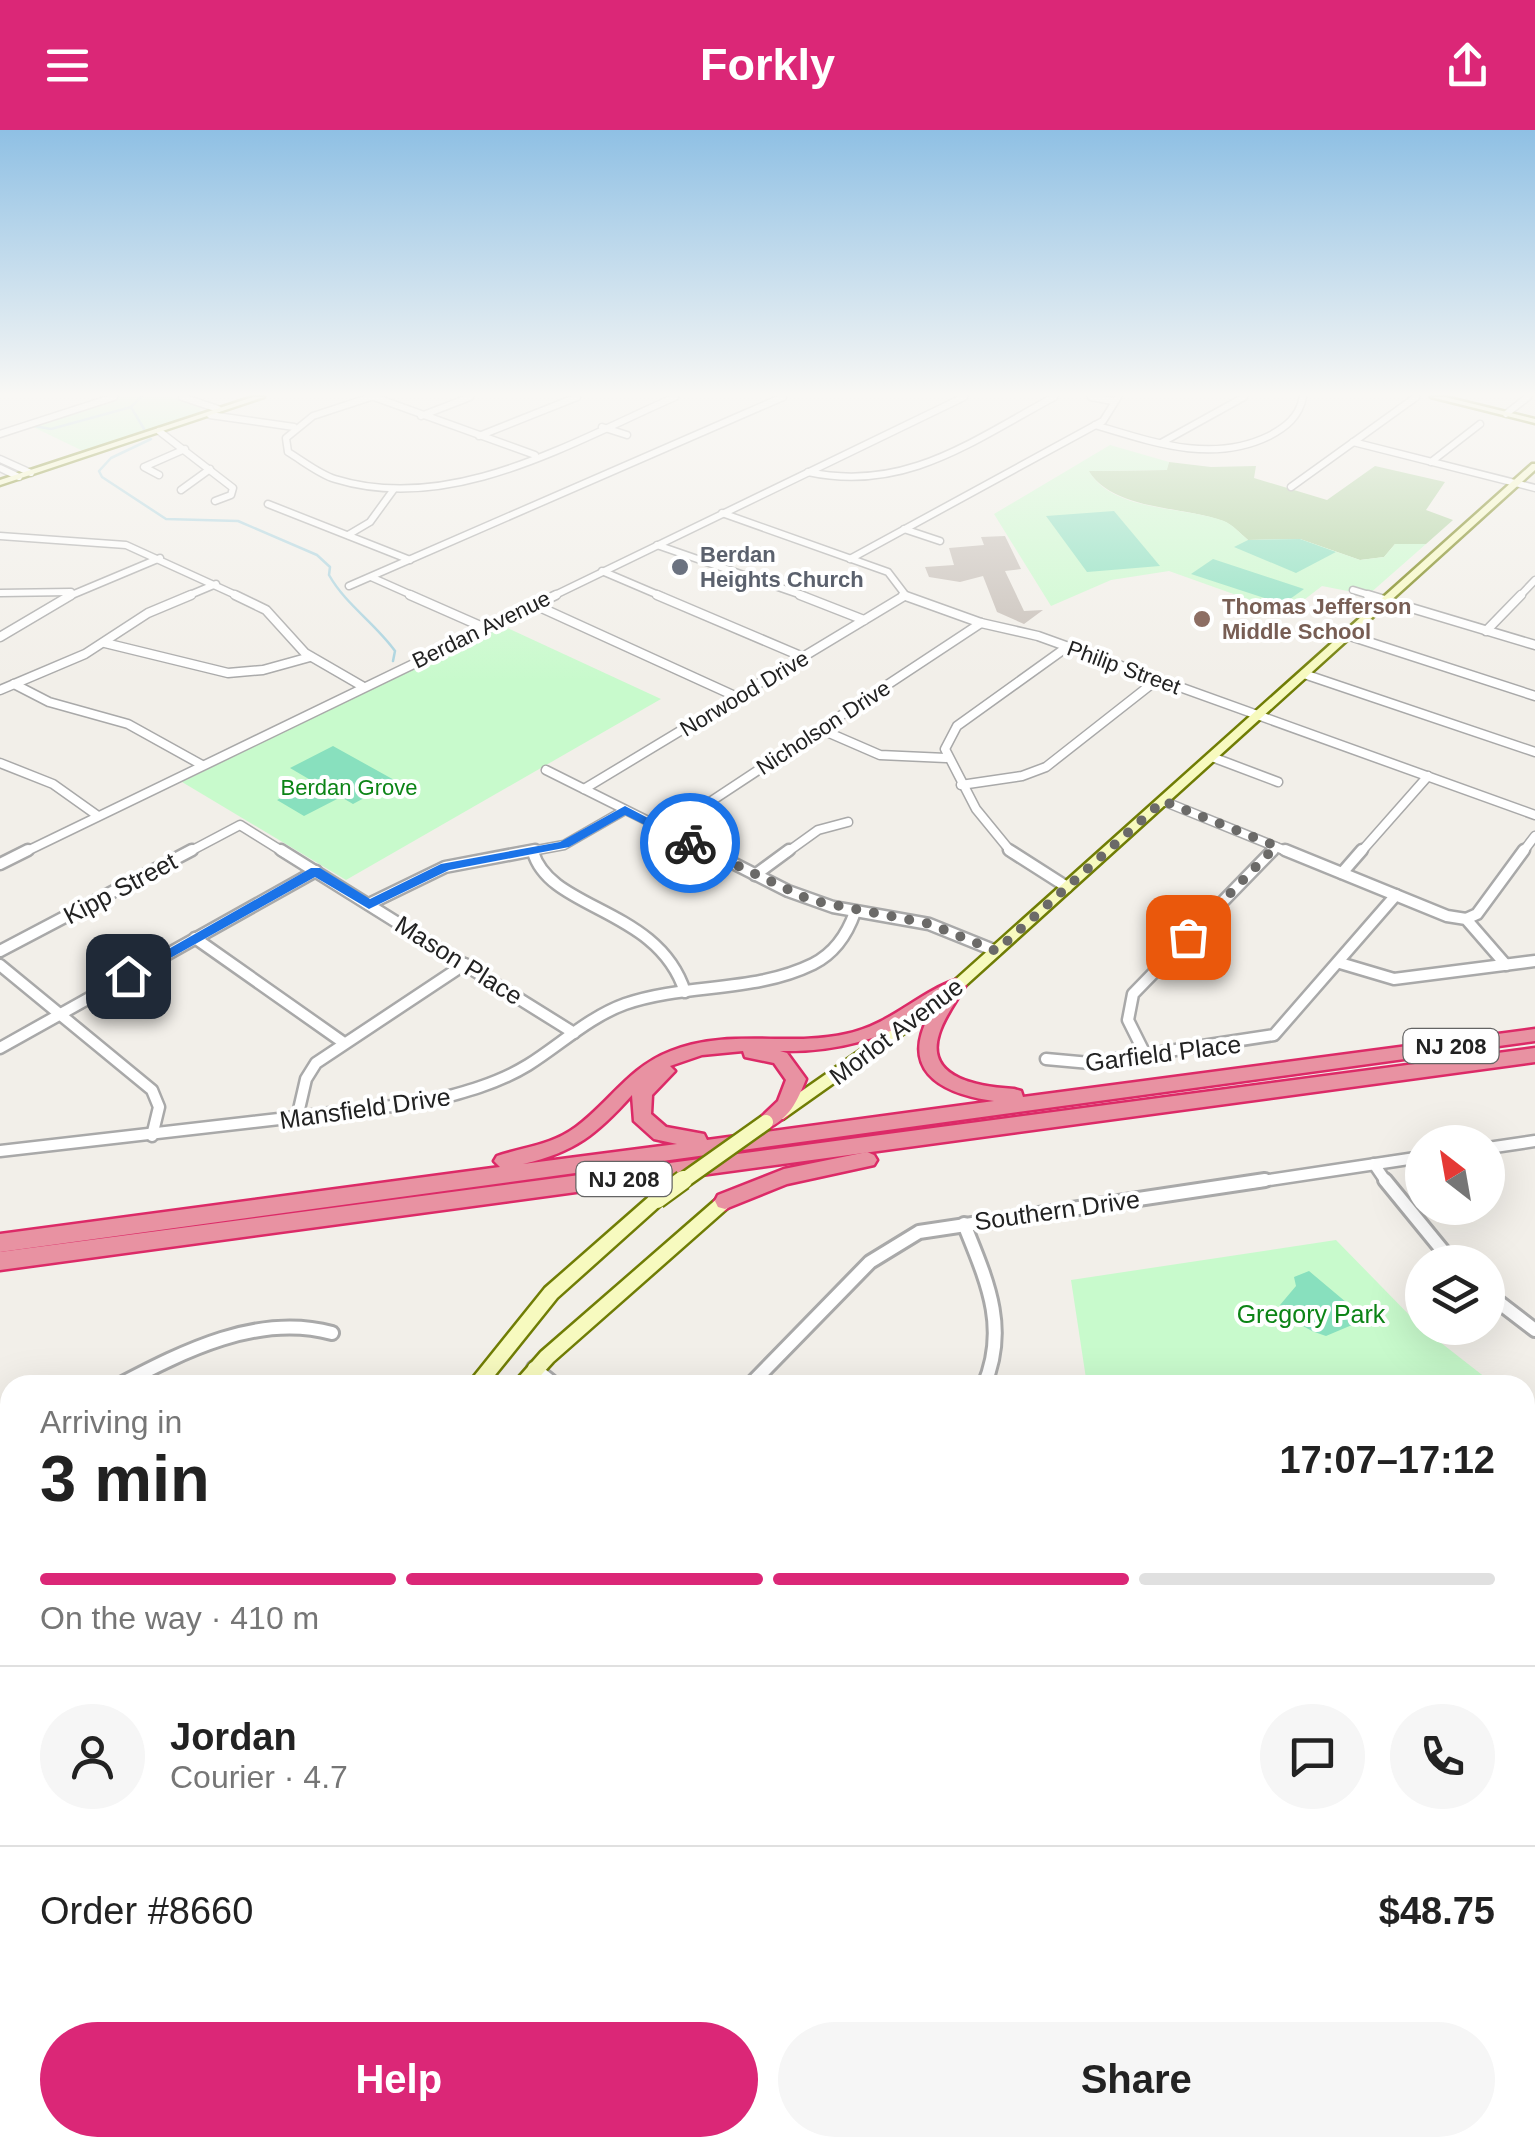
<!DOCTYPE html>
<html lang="en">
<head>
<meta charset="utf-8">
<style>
	:root { --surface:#fff; --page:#f6f6f6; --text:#222; --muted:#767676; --line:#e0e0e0; --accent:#db2777 }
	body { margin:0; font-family:Helvetica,sans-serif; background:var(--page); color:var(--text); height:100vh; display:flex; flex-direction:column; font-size:38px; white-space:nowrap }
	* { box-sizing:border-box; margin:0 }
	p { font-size:32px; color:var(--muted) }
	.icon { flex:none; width:55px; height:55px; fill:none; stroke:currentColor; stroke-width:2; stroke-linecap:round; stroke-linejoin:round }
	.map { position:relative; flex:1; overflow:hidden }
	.side { position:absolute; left:0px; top:1245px; width:1535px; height:782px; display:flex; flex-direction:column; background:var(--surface); border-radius:30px 30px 0 0; box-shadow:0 10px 40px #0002 }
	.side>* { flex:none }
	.needle { width:65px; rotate:329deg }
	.fabs { position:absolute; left:1405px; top:995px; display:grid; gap:20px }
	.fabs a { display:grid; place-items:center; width:100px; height:100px; border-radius:50%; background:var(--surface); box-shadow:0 10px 40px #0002; font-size:50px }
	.pin { position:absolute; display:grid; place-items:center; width:85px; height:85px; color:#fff; margin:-42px; border-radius:20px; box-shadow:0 5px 15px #0006 }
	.courier { position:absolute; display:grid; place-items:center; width:100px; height:100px; margin:-50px; border:8px solid #1a73e8; border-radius:50%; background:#fff; color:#222; box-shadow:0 2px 12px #0007 }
	.headline em { font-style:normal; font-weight:700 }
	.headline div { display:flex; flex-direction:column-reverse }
	.headline { display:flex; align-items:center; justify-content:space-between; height:170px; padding:0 40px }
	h1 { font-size:65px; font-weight:700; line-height:75px }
	.bar { display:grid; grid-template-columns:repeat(4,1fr); gap:15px 10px; align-content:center; height:120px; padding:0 40px }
	.bar i { height:12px; border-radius:8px; background:var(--line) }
	.bar .current { background:var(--accent) }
	.bar p { grid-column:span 4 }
	.line { display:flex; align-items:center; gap:25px; padding:0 40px; border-top:2px solid var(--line) }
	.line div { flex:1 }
	.round { display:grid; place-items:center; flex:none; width:105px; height:105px; border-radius:52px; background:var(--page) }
	.primary-button { display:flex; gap:20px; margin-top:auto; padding:20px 40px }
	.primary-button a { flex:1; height:115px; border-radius:60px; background:var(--accent); color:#fff; font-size:40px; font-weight:700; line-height:115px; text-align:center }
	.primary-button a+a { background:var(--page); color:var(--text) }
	header { display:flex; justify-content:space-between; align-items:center; height:130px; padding:0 40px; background:var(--accent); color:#fff; font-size:45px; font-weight:700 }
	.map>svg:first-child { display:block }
	.forest { fill:#add19e }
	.park { fill:#c8facc }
	.pitch { fill:#88e0be }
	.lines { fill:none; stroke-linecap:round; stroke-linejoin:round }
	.stream { stroke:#aad3df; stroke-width:2.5 }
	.building { fill:#c7bfb8 }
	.street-far4-casing { stroke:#a9a9a9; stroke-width:9 }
	.street-far3-casing { stroke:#a9a9a9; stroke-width:11 }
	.street-far2-casing { stroke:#a9a9a9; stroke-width:15 }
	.street-far1-casing { stroke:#a9a9a9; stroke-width:18 }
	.street-casing { stroke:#a9a9a9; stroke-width:22 }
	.secondary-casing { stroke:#707d05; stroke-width:5 }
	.highway-casing { stroke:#dc2a67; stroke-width:5 }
	.street-far4 { stroke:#fff; stroke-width:6 }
	.street-far3 { stroke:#fff; stroke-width:8 }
	.street-far2 { stroke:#fff; stroke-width:10 }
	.street-far1 { stroke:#fff; stroke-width:12 }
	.street { stroke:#fff; stroke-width:18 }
	.secondary { fill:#f7fabf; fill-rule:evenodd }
	.highway { fill:#e892a2; fill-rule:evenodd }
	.secondary-bridge-far1-casing { stroke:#707d05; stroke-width:19; stroke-linecap:butt }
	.secondary-bridge-casing { stroke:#707d05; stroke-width:22; stroke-linecap:butt }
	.secondary-bridge-far1 { stroke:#f7fabf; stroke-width:14 }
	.secondary-bridge { stroke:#f7fabf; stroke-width:18 }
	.route { fill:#1a73e8 }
	.done { stroke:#6b6a68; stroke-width:10; stroke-dasharray:0 18 }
	.worship-dot { fill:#6b7280; stroke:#fff; stroke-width:4 }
	.education-dot { fill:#8d6e63; stroke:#fff; stroke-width:4 }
	.labels { text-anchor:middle; stroke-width:8; stroke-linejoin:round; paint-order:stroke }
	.far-worship-label { font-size:22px; font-weight:bold; fill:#5b616d; stroke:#fff; text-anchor:start }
	.far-education-label { font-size:22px; font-weight:bold; fill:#785e54; stroke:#fff; text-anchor:start }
	.far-street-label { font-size:22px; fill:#222; stroke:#fff }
	.far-park-label { font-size:22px; fill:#0c8416; stroke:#fff }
	.shield { fill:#fff; stroke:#646464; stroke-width:2.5 }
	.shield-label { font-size:22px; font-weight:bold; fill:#222 }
	.street-label { font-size:25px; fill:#222; stroke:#fff }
	.park-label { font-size:25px; fill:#0c8416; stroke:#fff }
</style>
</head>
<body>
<header><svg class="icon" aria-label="menu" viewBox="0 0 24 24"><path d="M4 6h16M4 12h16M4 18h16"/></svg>Forkly<svg class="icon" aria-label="share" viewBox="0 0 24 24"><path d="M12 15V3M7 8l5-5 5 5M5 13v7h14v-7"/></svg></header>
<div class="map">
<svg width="1535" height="2026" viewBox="0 0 1535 2026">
	<rect width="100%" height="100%" fill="#f2efe9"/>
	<path class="forest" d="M 1169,332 L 1211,337 L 1256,336 L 1254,348 L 1327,370 L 1375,336 L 1445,352 L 1426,380 L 1453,390 L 1426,414 L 1395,414 L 1384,427 L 1360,430 L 1300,409 L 1248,410 C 1241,404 1232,394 1223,391 C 1180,375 1117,382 1088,341 L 1166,340 Z"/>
	<g class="park">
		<polygon points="119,267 172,267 201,278 199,284 83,321 31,296"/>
		<path d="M 1110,315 L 1169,332 L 1167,340 L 1089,341 C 1112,382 1183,376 1224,391 C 1232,394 1241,404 1248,410 L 1300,409 L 1360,430 L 1384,427 L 1395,414 L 1426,414 L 1368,465 L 1322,456 L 1287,483 L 1169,441 L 1111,450 L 1051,476 L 994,384 Z"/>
		<polygon points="501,495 661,569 346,750 182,652"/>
		<polygon points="1336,1110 1422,1198 1495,1255 1087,1255 1071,1150"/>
	</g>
	<g class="pitch">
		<polygon points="1114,381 1160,436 1087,442 1046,386"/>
		<polygon points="1300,409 1336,422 1296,443 1234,417 1248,410"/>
		<polygon points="1213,429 1304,459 1283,474 1191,444"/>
		<polygon points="333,616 396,651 353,674 341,667 304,686 277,670 304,656 319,655 290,638"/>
		<path d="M 1309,1141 L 1353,1178 L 1352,1195 L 1326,1206 C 1306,1200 1293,1191 1280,1175 L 1296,1156 L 1294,1147 Z"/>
	</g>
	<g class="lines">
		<g class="stream">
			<polyline points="141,267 131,277 144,299"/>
			<polyline points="34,296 51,299 131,277"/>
			<path d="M 151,309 L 111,328 L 99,341 L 102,347 L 166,389 L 238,391 L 317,425 L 330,437 L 329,445 C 346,475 375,493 395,521 L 393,531"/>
		</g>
	</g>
	<polygon class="building" points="1005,406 1021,439 1005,441 1024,481 1043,480 1024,494 997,482 983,446 960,452 929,447 925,437 954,435 949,418 984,415 981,407"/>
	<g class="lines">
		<defs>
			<g id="street-far4">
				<polyline points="182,267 218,279"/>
				<path d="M 371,267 L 313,286 L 286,308 L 288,322 C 303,331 319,344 335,349 C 451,385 572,312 675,267"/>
				<polyline points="374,267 535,325"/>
				<polyline points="1091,267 1113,271"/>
				<polyline points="1506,284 1528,267"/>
				<polyline points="210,285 294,297"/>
				<polyline points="421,286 470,267"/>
				<path d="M 1095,295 C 1152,312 1212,334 1269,306 C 1286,297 1299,287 1303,267"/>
				<polyline points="602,297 627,305"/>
				<polyline points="159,301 233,358 231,365 215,371"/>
				<polyline points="0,304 114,267"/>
				<polyline points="479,306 577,267"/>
				<polyline points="1353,312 1535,358"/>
				<polyline points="1161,313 1244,267"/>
				<polyline points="0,329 31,343"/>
				<polyline points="1431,332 1480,294"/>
				<polyline points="0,338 19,347"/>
				<path d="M 808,342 C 905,363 972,311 1054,267"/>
				<polyline points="159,345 144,337 185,319"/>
				<polyline points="1291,357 1416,267"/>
				<polyline points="181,360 210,339"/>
				<polyline points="268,374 410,430"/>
				<polyline points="722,383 888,442 907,467"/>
				<polyline points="904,399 940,411"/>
				<polyline points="348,405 370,392 394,359"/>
				<polyline points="0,406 126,415 240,467"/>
				<polyline points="657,415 807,467"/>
				<polyline points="850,429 1103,291 1118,267"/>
				<polyline points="602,441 663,467"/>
				<polyline points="371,447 416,467"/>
				<polyline points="349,456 783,267"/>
				<polyline points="1353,460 1376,467"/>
				<polyline points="0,463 71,462"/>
				<polyline points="67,467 160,428"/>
				<polyline points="185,467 216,454"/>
				<polyline points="551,467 964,267"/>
				<polyline points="1519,467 1535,450"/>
			</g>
			<g id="street-far3">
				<polyline points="235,465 266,480 305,523 362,556"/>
				<polyline points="410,465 485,498"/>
				<polyline points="657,465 803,527"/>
				<polyline points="800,465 864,490"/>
				<polyline points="903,465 981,493 1038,506 1535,685"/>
				<polyline points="1368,465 1535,515"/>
				<polyline points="533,474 737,567"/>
				<polyline points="1486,501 1521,465"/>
				<polyline points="1347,505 1535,566"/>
				<polyline points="0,507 71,465"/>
				<polyline points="105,513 228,543 263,540 310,527"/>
				<polyline points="1304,544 1535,622"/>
				<polyline points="14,554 49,572 128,594 202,635"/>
				<polyline points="0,560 85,524 148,483 191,465"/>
				<polyline points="820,599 880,625 946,628"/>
				<polyline points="1212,627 1278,652"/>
				<polyline points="0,633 53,654 98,686"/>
				<polyline points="546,640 712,723"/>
				<polyline points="961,655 1022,646 1046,637 1158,549"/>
				<polyline points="584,659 904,466"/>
				<polyline points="1163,671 1291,723"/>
				<polyline points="666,701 981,493"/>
				<polyline points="23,723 556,465"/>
				<polyline points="187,723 240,695 285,723"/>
				<polyline points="521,723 564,715 625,680"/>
				<polyline points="786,723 818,700 848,692"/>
				<polyline points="1012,723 976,679 945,619 957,596 1067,517"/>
				<polyline points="1270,723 1276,717"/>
				<polyline points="1360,723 1428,646"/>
				<polyline points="1522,723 1535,706"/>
			</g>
			<g id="street-far2">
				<polyline points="281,720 574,903"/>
				<polyline points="707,720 788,761 833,777 929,794 996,821"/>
				<polyline points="1009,720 1067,757"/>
				<polyline points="1285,720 1447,786 1466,789 1506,835"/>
				<path d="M 533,722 C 550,781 658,777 685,862"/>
				<polyline points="0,734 28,720"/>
				<polyline points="1342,743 1362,720"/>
				<polyline points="755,745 789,720"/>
				<polyline points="369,774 445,737 535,720"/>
				<polyline points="1466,789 1477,784 1524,720"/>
				<polyline points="195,808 344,913"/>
				<polyline points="0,821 192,720"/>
				<polyline points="1340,833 1394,849 1535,831"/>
				<polyline points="0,835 152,960 159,977 152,1006"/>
				<polyline points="0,918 316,741"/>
				<polyline points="1146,926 1128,890 1133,864 1273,720"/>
				<polyline points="1046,929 1090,933 1274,905 1396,765"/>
				<polyline points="297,988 306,949 316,933 465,834"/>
				<polyline points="1488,1018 1535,1011"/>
				<path d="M 0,1021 L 427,972 C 462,963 497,954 528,935 C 560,915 589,887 625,874 C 686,853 754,863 813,834 C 835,823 847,805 855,782"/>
				<polyline points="1374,1034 1387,1053"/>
				<polyline points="1249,1053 1422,1027"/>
			</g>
			<g id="street-far1">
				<polyline points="1385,1050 1452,1132"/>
				<path d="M 964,1094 C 986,1149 1009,1197 984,1255"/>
				<polyline points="1488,1164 1535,1200"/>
				<polyline points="534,1238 555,1255"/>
				<path d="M 119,1255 C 184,1221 258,1183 332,1203"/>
				<polyline points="750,1255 870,1132 919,1102 1265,1050"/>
				<polyline points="0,1343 10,1335"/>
			</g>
			<g id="street">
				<polyline points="1525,1550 1535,1557"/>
				<polyline points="1525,1791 1535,1798"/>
				<polyline points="533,2018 541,2026"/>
				<polyline points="1438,2018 1448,2026"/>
				<polyline points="216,2026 223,2018"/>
			</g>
			<g id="secondary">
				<polygon points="253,267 264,267 0,355 0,350"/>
				<polygon points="1431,267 1445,267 1535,289 1535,293"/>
				<polygon points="1532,334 1535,334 1535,340 944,875 783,989 773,989 771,985 773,981 934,869"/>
				<polygon points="657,1063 663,1065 665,1069 663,1073 557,1168 487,1255 467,1255 545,1158 651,1065"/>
				<polygon points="725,1065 731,1067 733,1071 731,1075 553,1232 532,1255 512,1255 541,1222 719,1067"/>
				<polygon points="0,1339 10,1344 10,1365 0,1359"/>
				<polygon points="10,1698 10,1724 0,1729 0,1703"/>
				<polygon points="948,2018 983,2018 987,2026 952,2026"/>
			</g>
			<g id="highway">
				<path d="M 956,850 L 965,856 C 956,872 944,887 939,904 C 924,950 983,957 1014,959 L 1021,961 L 1023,967 L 1535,899 L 1535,911 L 0,1122 L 0,1104 L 500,1037 L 494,1031 L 497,1026 C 524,1017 552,1015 576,997 C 610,972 629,937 671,921 C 728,898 788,917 846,904 C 890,895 919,862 956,850 ZM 933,879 C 897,938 937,963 994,971 L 707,1010 L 704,1004 L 666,997 L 651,984 L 652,965 L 675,941 L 670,936 L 702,925 L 743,921 L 745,927 L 774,933 L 786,950 L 778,971 L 756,992 L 766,999 C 789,989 797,972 806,949 L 787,923 L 780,921 C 838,922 884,909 933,879 ZM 632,965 L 634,991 L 654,1009 L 677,1014 L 523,1034 C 575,1022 597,1004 632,965 Z"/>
				<polygon points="1535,918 1535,932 0,1140 0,1122"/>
				<polygon points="867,1022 874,1025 877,1030 874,1035 787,1054 725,1079 718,1077 715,1071 718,1065 784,1039"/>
			</g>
		</defs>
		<use href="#street-far4" class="street-far4-casing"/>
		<use href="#street-far3" class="street-far3-casing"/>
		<use href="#street-far2" class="street-far2-casing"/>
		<use href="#street-far1" class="street-far1-casing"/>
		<use href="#street" class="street-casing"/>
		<use href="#secondary" class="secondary-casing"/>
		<use href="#highway" class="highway-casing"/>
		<use href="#street-far4" class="street-far4"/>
		<use href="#street-far3" class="street-far3"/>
		<use href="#street-far2" class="street-far2"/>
		<use href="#street-far1" class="street-far1"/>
		<use href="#street" class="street"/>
		<use href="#secondary" class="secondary"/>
		<use href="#highway" class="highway"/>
		<defs>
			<polyline id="secondary-bridge-far1" points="680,1053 766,992"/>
			<polyline id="secondary-bridge" points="657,1069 683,1050"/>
		</defs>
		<use href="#secondary-bridge-far1" class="secondary-bridge-far1-casing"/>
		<use href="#secondary-bridge" class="secondary-bridge-casing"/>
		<use href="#secondary-bridge-far1" class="secondary-bridge-far1"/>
		<use href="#secondary-bridge" class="secondary-bridge"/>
	</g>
	<linearGradient id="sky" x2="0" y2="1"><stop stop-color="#8fc0e4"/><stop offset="0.48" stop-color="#f9f8f5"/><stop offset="1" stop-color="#f9f8f5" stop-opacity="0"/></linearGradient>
	<rect width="1535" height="551" fill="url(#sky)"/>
	<polygon class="route" points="625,676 696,713 685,715 625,685 569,717 449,740 369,779 315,747 133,849 121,846 311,738 320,738 370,769 441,734 560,712"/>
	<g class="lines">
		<polyline class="done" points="690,713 810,770 930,794 996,821 1163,671 1276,716 1188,807"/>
	</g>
	<circle class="worship-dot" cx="680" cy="437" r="10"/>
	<circle class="education-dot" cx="1202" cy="489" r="10"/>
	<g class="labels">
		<g class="far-worship-label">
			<text x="700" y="432">Berdan<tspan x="700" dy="25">Heights Church</tspan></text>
		</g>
		<g class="far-education-label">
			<text x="1222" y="484">Thomas Jefferson<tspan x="1222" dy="25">Middle School</tspan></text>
		</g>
		<g class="far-street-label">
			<text transform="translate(481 499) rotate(-26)" y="8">Berdan Avenue</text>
			<text transform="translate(1124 537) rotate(20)" y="8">Philip Street</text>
			<text transform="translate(744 563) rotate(-31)" y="8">Norwood Drive</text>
			<text transform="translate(823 597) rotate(-33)" y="8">Nicholson Drive</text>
		</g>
		<g class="far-park-label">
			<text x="349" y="665">Berdan Grove</text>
		</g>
		<g class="shield">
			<rect x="1403.5" y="899" width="95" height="34" rx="8"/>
			<rect x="576.5" y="1032" width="95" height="34" rx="8"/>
		</g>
		<g class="shield-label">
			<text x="1451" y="924">NJ 208</text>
			<text x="624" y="1057">NJ 208</text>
		</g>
		<g class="street-label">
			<text transform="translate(120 758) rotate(-28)" y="9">Kipp Street</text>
			<text transform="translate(459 830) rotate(32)" y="9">Mason Place</text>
			<text transform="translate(896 901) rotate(-37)" y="9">Morlot Avenue</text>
			<text transform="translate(1163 923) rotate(-7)" y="9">Garfield Place</text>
			<text transform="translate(365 978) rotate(-8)" y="9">Mansfield Drive</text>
			<text transform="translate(1057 1080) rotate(-8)" y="9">Southern Drive</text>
		</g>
		<g class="park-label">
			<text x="1311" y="1193">Gregory Park</text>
		</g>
	</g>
</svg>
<div class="fabs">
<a><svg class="needle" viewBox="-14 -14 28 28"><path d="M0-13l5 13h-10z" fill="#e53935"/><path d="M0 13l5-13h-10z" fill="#767676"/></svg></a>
<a><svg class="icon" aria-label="layers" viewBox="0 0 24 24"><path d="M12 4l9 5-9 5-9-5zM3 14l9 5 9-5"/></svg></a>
</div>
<div class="pin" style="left:1188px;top:807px;background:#ea580c"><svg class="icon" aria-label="bag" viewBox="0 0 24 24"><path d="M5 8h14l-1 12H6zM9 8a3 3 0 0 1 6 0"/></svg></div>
<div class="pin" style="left:128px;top:846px;background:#1f2937"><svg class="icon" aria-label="home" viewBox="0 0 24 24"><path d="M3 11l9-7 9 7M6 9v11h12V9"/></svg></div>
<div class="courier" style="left:690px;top:713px"><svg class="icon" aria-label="bike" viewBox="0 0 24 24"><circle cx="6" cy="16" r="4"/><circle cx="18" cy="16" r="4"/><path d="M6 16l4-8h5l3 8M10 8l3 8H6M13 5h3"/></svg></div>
<section class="side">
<div class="headline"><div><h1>3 min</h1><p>Arriving in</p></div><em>17:07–17:12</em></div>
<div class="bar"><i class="current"></i><i class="current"></i><i class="current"></i><i></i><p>On the way · 410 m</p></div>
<div class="line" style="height:180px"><a class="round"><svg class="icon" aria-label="person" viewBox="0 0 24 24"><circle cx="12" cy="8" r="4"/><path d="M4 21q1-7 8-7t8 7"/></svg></a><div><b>Jordan</b><p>Courier · 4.7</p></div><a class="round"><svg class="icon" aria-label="chat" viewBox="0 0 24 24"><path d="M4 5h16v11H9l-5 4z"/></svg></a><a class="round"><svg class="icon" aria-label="phone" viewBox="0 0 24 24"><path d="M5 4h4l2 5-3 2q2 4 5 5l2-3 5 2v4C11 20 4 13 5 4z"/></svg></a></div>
<div class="line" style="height:130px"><div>Order #8660</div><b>$48.75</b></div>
<div class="primary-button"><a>Help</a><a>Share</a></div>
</section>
</div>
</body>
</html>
